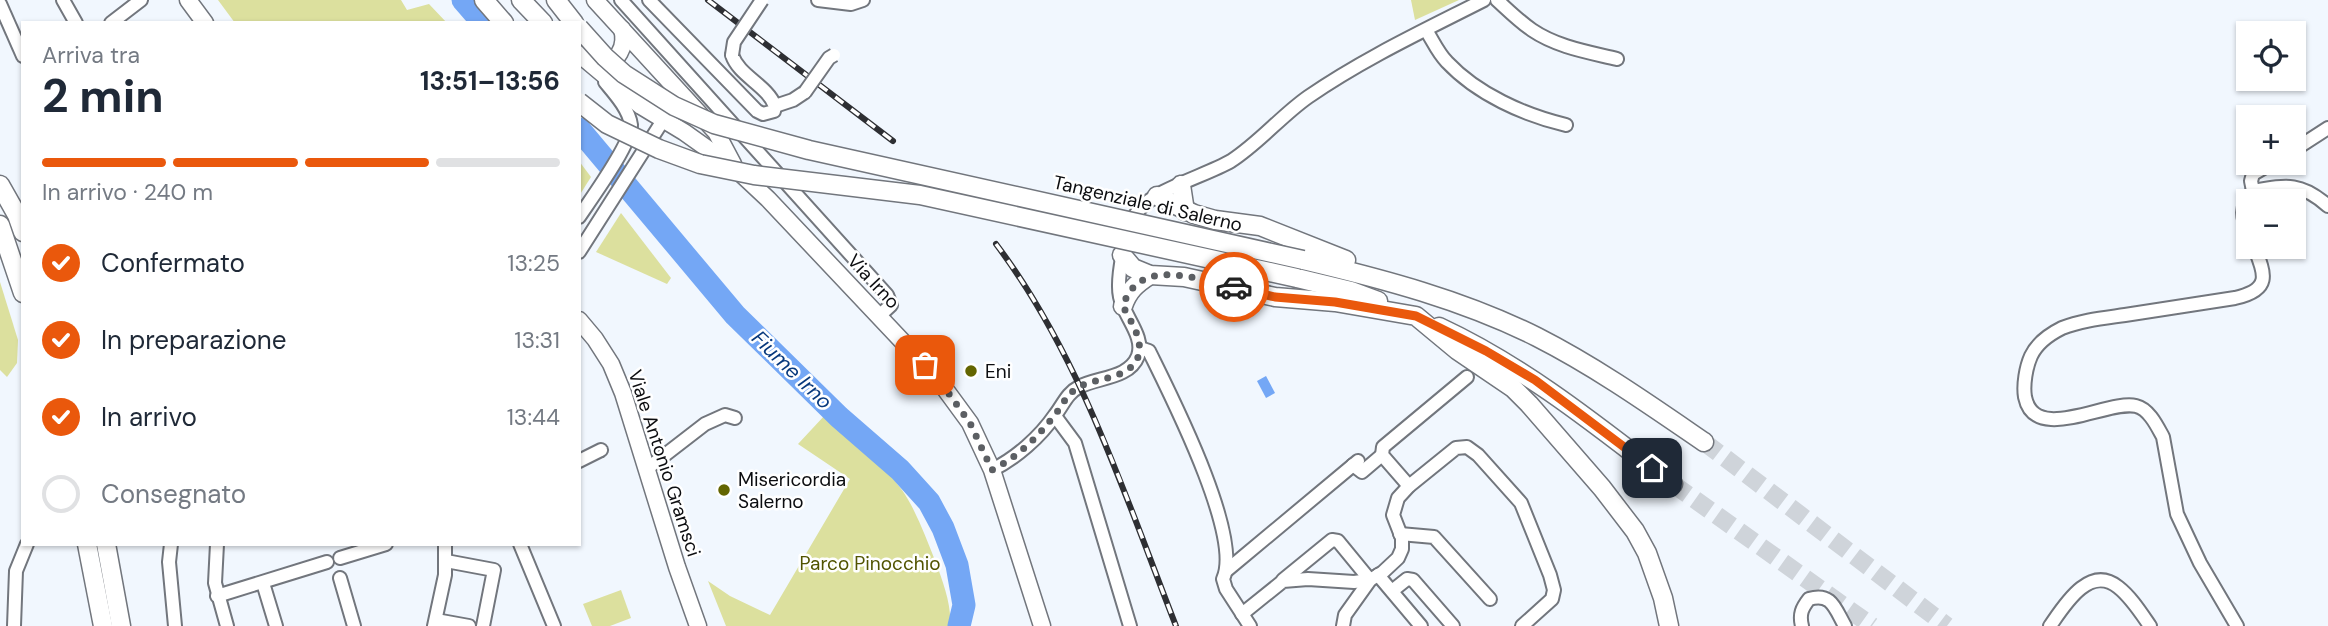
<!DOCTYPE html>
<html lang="it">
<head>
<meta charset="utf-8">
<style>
	:root { --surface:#fff; --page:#f2f2f3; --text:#1f2937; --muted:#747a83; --line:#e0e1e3; --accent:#ea580c }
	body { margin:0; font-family:"DM Sans",sans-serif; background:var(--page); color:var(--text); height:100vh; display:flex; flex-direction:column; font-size:26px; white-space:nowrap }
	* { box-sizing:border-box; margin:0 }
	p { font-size:23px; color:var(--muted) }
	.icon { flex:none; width:38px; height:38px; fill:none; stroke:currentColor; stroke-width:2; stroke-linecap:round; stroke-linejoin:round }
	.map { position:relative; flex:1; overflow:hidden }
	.panel { position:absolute; left:21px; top:21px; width:560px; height:525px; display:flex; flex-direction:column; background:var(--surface); border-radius:0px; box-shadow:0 2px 5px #0004 }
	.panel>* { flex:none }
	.buttons { position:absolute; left:2236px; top:21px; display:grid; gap:14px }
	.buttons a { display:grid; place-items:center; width:70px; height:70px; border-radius:0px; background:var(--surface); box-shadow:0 2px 5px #0004; font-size:35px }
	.pin { position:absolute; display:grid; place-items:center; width:60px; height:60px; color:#fff; margin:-30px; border-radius:14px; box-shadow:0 4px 10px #0006 }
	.courier { position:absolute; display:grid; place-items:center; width:70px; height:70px; margin:-35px; border:5px solid #ea580c; border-radius:50%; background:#fff; color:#222; box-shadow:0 2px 9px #0007 }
	.summary em { font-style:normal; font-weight:700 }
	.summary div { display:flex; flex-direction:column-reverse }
	.summary { display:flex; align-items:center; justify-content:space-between; height:119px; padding:0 21px }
	h1 { font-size:46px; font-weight:700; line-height:52px }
	.bar { display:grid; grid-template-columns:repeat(4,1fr); gap:10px 7px; align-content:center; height:84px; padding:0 21px }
	.bar i { height:9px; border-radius:5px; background:var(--line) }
	.bar .on { background:var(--accent) }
	.bar p { grid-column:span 4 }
	ol { padding:0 21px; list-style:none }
	li { display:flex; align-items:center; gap:21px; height:77px }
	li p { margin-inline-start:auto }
	li .icon { padding:7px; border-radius:50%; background:var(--accent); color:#fff; stroke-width:4 }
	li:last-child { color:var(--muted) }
	li i { width:38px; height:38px; border:4px solid var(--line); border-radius:50% }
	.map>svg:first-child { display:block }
	.green { fill:#dce09e }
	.water { fill:#74a7f5 }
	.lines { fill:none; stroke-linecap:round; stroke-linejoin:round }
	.river { stroke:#74a7f5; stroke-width:23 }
	.highway-tunnel { stroke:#cfd4da; stroke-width:18; stroke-dasharray:18 9; stroke-linecap:butt }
	.minor-casing { stroke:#72767d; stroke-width:16 }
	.major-casing { stroke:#72767d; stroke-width:19 }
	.highway-casing { stroke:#72767d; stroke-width:21 }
	.minor { stroke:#fff; stroke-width:12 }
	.major { stroke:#fff; stroke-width:16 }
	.highway { stroke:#fff; stroke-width:18 }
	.rail-casing { stroke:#2e2f33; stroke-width:6 }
	.rail { stroke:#fff; stroke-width:3.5; stroke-dasharray:10; stroke-linecap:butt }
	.minor-bridge-casing { stroke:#72767d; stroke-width:16; stroke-linecap:butt }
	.highway-bridge-casing { stroke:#72767d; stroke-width:21; stroke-linecap:butt }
	.minor-bridge { stroke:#fff; stroke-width:12 }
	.highway-bridge { stroke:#fff; stroke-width:18 }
	.done { stroke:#5c5f63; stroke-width:7; stroke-dasharray:0 12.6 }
	.route { stroke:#ea580c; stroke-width:9 }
	.poi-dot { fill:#636500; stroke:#fff; stroke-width:2.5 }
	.labels { text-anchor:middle; stroke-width:5; stroke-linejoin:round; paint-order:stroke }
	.street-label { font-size:19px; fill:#0c0d10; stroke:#fff }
	.poi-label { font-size:19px; fill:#0c0d10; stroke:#fff; text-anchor:start }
	.park-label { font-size:19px; fill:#515300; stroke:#fff }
	.water-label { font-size:21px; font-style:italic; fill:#08397d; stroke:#fff }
</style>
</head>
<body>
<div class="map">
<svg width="2328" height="626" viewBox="0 0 2328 626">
	<rect width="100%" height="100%" fill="#f1f7fe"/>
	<g class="green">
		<polygon points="218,0 401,0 407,10 429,4 447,23 235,23"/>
		<polygon points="1411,0 1459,0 1415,20"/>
		<polygon points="579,161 591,177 579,196"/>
		<polygon points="621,213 671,278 667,284 596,252"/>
		<polygon points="0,282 18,340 17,363 7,377 0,370"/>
		<path d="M 825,415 C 852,435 881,462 902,490 C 917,512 926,538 936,563 C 943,582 952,606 950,626 L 726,626 L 708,581 L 730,596 L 770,615 L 850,479 L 798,444 Z"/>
		<polygon points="621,590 631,618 610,626 592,626 583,604"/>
	</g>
	<polygon class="water" points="1266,376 1275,393 1266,398 1257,381"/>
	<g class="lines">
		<g class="river">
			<polyline points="463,0 483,23"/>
			<polyline points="579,129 735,315 839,417 900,470 929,502 943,528 957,565 964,605 959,626"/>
		</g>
		<g class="highway-tunnel">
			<polyline points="1704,442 1947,626"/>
			<polyline points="1673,484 1872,626"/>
		</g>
		<defs>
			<g id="minor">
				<polyline points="63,0 76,23"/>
				<polyline points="621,0 887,295 891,305 878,317"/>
				<path d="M 649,0 L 757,111 L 763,114 L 774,111 L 775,106 C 767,85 739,76 732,55"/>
				<polyline points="818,0 851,4 863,0"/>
				<path d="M 1497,0 C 1508,10 1519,21 1532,30 C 1557,47 1588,52 1617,59"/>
				<polyline points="0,4 23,56"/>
				<polyline points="111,23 141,0"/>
				<path d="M 1426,30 C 1433,41 1438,53 1447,62 C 1477,94 1524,115 1566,125"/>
				<polyline points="775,106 793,100 805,92"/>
				<polyline points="2294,150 2328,128"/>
				<polyline points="2253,191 2251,181 2253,174 2272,163"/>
				<path d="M 579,217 C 591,199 632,143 631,125 C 629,109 614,93 605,82"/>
				<path d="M 2249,236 C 2242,218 2239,206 2253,191 C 2287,185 2301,182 2328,206"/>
				<polyline points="579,252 667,114"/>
				<path d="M 1140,348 L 1149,351 C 1170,394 1243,536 1223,579 L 1226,589 L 1250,626"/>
				<polyline points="1055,416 1075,443 1130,626"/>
				<polyline points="579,461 601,450"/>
				<polyline points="1353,465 1362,472 1382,455"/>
				<polyline points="648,468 705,424 725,415 735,418"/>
				<path d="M 992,470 C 1016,458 1040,437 1055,415 C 1063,405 1067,393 1079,387 C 1097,377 1129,379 1138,356 C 1145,336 1124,317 1120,297 C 1116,279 1126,226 1138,211 C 1155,189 1205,176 1231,161 C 1259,143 1281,116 1308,97 C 1363,59 1425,30 1484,0"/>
				<polyline points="1409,486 1382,455 1383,447 1467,377"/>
				<polyline points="1400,534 1434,537 1490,599"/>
				<polyline points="171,544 169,562 175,626"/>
				<polyline points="217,544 215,583 227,626"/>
				<polyline points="520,544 554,626"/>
				<polyline points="340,558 386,544"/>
				<polyline points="446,561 494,570 483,626"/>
				<polyline points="1226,571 1358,461"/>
				<polyline points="1378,575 1421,626"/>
				<polyline points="340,578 354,626"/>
				<polyline points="1283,580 1332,540 1338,541 1370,580 1345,615 1343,626"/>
				<polyline points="263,583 276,626"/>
				<polyline points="1392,591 1407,579 1413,580 1453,626"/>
				<polyline points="217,596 327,562"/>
				<polyline points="1242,614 1283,581 1308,579 1354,582 1370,580 1383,572 1398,558 1402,549 1402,538 1393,515 1398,498 1409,486 1456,448 1467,447 1478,455 1521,503 1550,575 1554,590 1552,599 1522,626"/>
				<polyline points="436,620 469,626"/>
				<polyline points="14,626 16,571 27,544"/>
				<polyline points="434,626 445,575 445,544"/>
				<path d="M 1802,626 C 1799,614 1802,608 1809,599 C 1832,592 1835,609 1845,626"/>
				<path d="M 2050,626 C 2064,606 2089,564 2118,587 C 2131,597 2141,613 2150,626"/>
				<path d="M 2237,626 L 2200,563 L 2177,514 L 2163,437 C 2157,426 2149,409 2136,406 C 2108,399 2035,445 2025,397 C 2023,385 2026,367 2031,356 C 2037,343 2050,334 2062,328 C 2082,320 2104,318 2125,315 C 2162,309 2198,304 2235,298 C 2271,290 2266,275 2254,247"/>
			</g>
			<g id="major">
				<polyline points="188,0 205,23"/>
				<polyline points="595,0 716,132 733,164"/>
				<polyline points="579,54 641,106 684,132 736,169 768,199 937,378 970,423 992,470 1042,626"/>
				<path d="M 600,65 C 618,63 627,46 622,29"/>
				<polyline points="579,320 595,339 611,364 623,393 677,567 698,626"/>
			</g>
			<g id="highway">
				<polyline points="484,0 504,23"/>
				<polyline points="521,0 543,23"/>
				<polyline points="556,0 574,23"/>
				<polyline points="0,185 17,215 23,232"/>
				<polyline points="1181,185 1185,211"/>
				<polyline points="1157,196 1194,214 1215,220 1260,226 1346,260"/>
				<polyline points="0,225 23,293"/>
				<polyline points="1122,255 1133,268 1150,275 1184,277 1275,297 1335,302 1416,316 1457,350 1513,388 1529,404 1602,488 1635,531 1647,553 1663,598 1669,626"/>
				<path d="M 1303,260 C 1383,279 1463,300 1537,337 C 1596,367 1650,405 1704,442"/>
				<polyline points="1297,278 1351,291 1378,301"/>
				<path d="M 1123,306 C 1128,291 1136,284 1150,275"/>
				<path d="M 1439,327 C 1525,367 1599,427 1673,484"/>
				<polyline points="87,544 103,626"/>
				<polyline points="106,544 121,626"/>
			</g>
		</defs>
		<use href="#minor" class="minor-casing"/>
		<use href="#major" class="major-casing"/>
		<use href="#highway" class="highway-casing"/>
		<use href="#minor" class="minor"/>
		<use href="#major" class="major"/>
		<use href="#highway" class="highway"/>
		<defs>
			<g id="rail">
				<polyline points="708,0 893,141"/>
				<path d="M 996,244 C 1081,357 1125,496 1176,626"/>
			</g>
		</defs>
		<use href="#rail" class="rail-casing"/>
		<use href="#rail" class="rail"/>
		<defs>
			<g id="minor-bridge">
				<polyline points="732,55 734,42 762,0"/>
				<polyline points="805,92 829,58 834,55"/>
			</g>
			<g id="highway-bridge">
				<polyline points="579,28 605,57 624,74 674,106 714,124 809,150 1303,260"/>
				<polyline points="579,102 607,124 659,149 700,164 754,175 920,195 1297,278"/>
			</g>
		</defs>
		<use href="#minor-bridge" class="minor-bridge-casing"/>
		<use href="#highway-bridge" class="highway-bridge-casing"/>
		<use href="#minor-bridge" class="minor-bridge"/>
		<use href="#highway-bridge" class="highway-bridge"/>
	</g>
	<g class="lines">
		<path class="done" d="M 925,365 L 937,377 L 970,423 L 992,470 C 1016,458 1037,438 1053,417 C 1062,407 1065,396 1077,388 C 1095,377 1129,380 1138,357 C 1144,339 1130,321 1123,306 C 1139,256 1196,279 1234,287"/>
		<polyline class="route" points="1234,287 1275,297 1335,302 1416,316 1486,351 1535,380 1652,468"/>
	</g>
	<g class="poi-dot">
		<circle cx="971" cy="371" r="7"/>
		<circle cx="724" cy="490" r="7"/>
	</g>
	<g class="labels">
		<g class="street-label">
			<text transform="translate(1148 203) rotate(13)" y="7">Tangenziale di Salerno</text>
			<text transform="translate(874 281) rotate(47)" y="7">Via Irno</text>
			<text transform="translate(665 463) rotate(72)" y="7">Viale Antonio Gramsci</text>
		</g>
		<g class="poi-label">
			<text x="985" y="378">Eni</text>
			<text x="738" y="486">Misericordia<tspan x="738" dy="22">Salerno</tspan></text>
		</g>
		<g class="park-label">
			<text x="870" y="570">Parco Pinocchio</text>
		</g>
		<g class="water-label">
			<text transform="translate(792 370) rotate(44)" y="7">Fiume Irno</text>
		</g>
	</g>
</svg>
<div class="buttons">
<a><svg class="icon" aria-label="locate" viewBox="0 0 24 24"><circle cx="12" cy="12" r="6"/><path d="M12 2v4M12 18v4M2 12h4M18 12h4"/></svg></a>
<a>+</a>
<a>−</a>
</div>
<div class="pin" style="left:925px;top:365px;background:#ea580c"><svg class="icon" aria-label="bag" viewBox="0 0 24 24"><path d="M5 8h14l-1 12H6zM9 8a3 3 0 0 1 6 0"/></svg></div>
<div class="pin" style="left:1652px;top:468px;background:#1f2937"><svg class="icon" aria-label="home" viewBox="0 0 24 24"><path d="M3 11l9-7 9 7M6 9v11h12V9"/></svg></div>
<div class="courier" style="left:1234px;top:287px"><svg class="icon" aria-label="car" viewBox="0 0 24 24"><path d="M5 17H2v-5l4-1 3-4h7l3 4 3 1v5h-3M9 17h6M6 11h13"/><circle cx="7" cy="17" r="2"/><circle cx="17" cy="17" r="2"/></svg></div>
<section class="panel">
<div class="summary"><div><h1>2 min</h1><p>Arriva tra</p></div><em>13:51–13:56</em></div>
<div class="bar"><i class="on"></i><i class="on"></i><i class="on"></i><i></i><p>In arrivo · 240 m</p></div>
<ol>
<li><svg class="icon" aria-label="check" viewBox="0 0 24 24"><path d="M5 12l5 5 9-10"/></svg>Confermato<p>13:25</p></li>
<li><svg class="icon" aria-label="check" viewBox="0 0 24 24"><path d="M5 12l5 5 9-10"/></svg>In preparazione<p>13:31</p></li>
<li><svg class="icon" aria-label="check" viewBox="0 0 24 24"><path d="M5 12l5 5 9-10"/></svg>In arrivo<p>13:44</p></li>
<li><i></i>Consegnato</li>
</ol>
</section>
</div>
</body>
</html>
